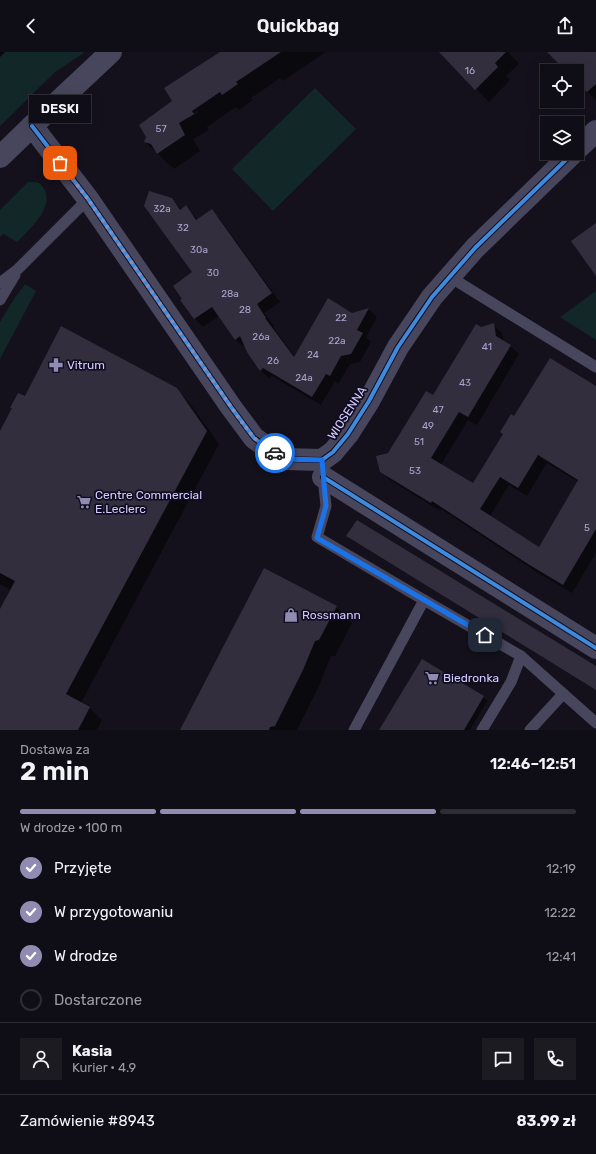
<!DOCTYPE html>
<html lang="pl">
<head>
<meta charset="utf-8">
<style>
	:root { --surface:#0f0d15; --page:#1d1b22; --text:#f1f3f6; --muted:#9b9ca0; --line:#2f2d34; --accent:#908bb0 }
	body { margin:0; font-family:Rubik,sans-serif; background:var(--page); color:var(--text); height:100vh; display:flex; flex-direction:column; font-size:15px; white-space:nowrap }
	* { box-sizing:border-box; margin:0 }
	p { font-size:13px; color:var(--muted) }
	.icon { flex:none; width:22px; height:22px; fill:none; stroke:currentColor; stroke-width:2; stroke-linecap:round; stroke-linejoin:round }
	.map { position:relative; height:678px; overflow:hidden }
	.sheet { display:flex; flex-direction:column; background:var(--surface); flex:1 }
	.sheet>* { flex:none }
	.tools { position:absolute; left:540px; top:12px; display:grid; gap:8px }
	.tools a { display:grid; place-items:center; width:44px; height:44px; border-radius:0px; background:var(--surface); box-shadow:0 4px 16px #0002,0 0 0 1px var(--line); font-size:20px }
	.pin { position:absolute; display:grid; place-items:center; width:34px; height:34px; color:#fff; margin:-17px; border-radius:8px; box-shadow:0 2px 6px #0006 }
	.courier { position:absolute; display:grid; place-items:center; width:40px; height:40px; margin:-20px; border:3px solid #1a73e8; border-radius:50%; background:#fff; color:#222; box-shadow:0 1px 5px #0007 }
	.bubble { position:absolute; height:28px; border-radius:0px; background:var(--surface); box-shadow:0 4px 16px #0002,0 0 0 1px var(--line); font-size:13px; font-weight:600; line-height:28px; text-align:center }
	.summary em { font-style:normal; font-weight:600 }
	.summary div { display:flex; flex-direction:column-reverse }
	.summary { display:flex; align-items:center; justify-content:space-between; height:68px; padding:0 20px }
	h1 { font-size:26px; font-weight:600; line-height:30px }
	.bar { display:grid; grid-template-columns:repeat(4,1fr); gap:6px 4px; align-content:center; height:48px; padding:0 20px }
	.bar i { height:5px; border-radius:3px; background:var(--line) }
	.bar .selected { background:var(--accent) }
	.bar p { grid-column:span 4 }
	.line { display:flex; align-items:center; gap:10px; padding:0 20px; border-top:1px solid var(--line) }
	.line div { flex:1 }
	.round { display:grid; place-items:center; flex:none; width:42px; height:42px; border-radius:0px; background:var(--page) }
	ol { padding:0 20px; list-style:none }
	li { display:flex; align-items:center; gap:12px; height:44px }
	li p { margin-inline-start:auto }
	li .icon { padding:4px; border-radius:50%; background:var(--accent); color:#fff; stroke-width:4 }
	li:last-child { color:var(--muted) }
	li i { width:22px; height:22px; border:2px solid var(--line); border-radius:50% }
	header { display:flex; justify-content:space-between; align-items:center; height:52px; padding:0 20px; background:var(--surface); font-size:18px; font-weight:600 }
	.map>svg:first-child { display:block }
	.green { fill:#112728 }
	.shadow { fill:#0007; fill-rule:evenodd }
	.building { fill:#322e3e; fill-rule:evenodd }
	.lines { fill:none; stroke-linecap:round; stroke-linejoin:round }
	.lane { stroke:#47465d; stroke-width:11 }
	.street { stroke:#47465d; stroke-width:22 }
	.cycleway-casing { stroke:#110d20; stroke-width:6 }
	.cycleway { stroke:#408adc; stroke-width:4 }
	.done { stroke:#908bb0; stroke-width:4; stroke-dasharray:0 7.2 }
	.route { stroke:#1a73e8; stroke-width:5 }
	.labels { text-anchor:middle; stroke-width:3.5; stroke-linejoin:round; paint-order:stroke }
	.number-label { font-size:10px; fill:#aba4cf }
	.poi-label { font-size:12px; fill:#d3ccff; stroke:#110d20; text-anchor:start }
	.street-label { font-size:12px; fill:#d3ccff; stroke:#110d20 }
</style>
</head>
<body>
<header><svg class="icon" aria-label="back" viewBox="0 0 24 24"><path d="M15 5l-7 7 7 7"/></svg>Quickbag<svg class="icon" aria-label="share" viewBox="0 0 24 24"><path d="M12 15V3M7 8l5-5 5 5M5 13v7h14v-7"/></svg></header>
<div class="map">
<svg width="596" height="678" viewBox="0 0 596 678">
	<rect width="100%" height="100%" fill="#14111c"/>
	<g class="green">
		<polygon points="5,0 85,0 55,20 0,74 0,5"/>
		<polygon points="315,36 356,77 273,159 232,117"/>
		<path d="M 28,130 C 36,130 40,129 44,137 C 55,155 29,178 17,190 L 3,182 L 0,185 L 0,158 Z"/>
		<polygon points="25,232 36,239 0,307 0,270 14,247"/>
		<polygon points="596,239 596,288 560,265"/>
	</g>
	<g class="shadow">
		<polygon points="0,0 5,0 0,5"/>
		<path d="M 222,0 L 326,0 L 283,29 L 280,26 L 251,46 L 253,48 L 239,58 L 236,55 L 207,75 L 209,78 L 193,87 L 200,99 L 174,117 L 145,90 L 173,50 ZM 197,59 L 198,61 L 187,67 L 187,65 Z"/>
		<polygon points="444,0 508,0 519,12 506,24 510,28 489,50 442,2"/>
		<polygon points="559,0 596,0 596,48 577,30 577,19 566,19 554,5"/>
		<polygon points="171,147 182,158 186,155 198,168 211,159 220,167 280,250 264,261 274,274 273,275 295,305 352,262 369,257 377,265 366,285 371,290 360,310 350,312 338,332 335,329 321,353 272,324 269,326 260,318 245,294 244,295 235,287 219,264 203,275 195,267 182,248 194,221"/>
		<path d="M 493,273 L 502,281 L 504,290 L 510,294 L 519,302 L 477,373 L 468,368 L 441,413 L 473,432 L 514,365 L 596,335 L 596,501 L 572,541 L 538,521 L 441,457 L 440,459 L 390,428 L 381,419 L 389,402 L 433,344 L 481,276 ZM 547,411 L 578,430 L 539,496 L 490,464 L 509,433 L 527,444 Z"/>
		<polygon points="176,337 189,350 219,392 81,651 90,656 102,668 97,678 0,678 0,559 11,538 0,532 0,381 25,346"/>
		<polygon points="347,484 596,615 596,638 352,488"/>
		<polygon points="336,555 352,571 335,604 331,604 319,634 297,678 181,678"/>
		<polygon points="483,645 487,649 470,678 380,678"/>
	</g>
	<g class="building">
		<polygon points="220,0 281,0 236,30 238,32 222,43 220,40 192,59 194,62 179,71 185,83 157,102 151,92 144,90 146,85 139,73 172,49 164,36"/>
		<polygon points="439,0 506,0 495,11 498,15 475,38"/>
		<polygon points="547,0 596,0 596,32 587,40 577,31 577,19 566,19"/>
		<polygon points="149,139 172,146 180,158 186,153 196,168 212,157 272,241 257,252 266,266 265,266 294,305 328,246 352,261 369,256 357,278 363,281 351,302 341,304 330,324 326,322 312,345 263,316 260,319 247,300 240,284 235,288 212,255 194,267 180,248 182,247 173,234 192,220 144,154"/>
		<polygon points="596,171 596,224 571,189"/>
		<path d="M 494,271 L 496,284 L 511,293 L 468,365 L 459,360 L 431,406 L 473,431 L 503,382 L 500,380 L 511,362 L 514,364 L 550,306 L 596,334 L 596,477 L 563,533 L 528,512 L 432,449 L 431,451 L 380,420 L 376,404 L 388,401 L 426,339 L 433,343 L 476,272 L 481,275 ZM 538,403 L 578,428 L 539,495 L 480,457 L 500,425 L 518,436 Z"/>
		<polygon points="61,274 177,336 207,379 66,642 90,655 78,678 0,678 0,557 15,529 0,521 0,379 12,356 10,356 18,341 25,344"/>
		<polygon points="357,468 596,614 596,638 346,484"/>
		<polygon points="264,516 337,554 319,588 315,589 303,618 275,674 270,675 269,678 180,678"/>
		<polygon points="422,607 484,644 464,678 379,678"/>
	</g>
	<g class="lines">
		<g class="lane">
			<polyline points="450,225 596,315"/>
			<polyline points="0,231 18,217 88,147"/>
			<polyline points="0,248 15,223"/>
			<polyline points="323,425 326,454 317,485 424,548 354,678"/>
			<polyline points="424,548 521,604 511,630 482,678"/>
			<polyline points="521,604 596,671"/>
			<polyline points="530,678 563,642"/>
		</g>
		<g class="street">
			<polyline points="32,74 88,147 231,355 254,386 283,407 322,408 333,400 348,382 369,349 398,295 432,245 475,196 573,101"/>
			<polyline points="577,97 596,79"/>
			<polyline points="0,105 32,74 111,0"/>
			<polyline points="323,425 596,596"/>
		</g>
		<defs>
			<g id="cycleway">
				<polyline points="32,74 88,147 231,355 254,386 283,407 322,408 333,400 348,382 369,349 398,295 432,245 475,196 573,101"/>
				<polyline points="323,425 596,596"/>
			</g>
		</defs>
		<use href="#cycleway" class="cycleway-casing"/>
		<use href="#cycleway" class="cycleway"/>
	</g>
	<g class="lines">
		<polyline class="done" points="60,111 88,147 238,365 254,386 275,401"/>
		<polyline class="route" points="275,401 283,407 322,408 326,454 317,486 485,583"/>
	</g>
	<defs>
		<symbol id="pharmacy-bare" viewBox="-9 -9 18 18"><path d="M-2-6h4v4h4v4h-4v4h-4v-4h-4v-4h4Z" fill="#908bb0" stroke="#110d20" stroke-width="2.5" paint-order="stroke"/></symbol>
		<symbol id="supermarket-bare" viewBox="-9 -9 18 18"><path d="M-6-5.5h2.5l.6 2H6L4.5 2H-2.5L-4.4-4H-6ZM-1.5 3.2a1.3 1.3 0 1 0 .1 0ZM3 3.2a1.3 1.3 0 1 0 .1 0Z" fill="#908bb0" stroke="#110d20" stroke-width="2.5" paint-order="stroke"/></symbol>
		<symbol id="shop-bare" viewBox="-9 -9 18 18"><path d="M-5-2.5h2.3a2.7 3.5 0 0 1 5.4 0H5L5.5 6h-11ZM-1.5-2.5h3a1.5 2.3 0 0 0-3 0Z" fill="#908bb0" stroke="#110d20" stroke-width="2.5" paint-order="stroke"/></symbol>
	</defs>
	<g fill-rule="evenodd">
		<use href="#pharmacy-bare" x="46" y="303" width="20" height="20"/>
		<use href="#supermarket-bare" x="74" y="440" width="20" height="20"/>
		<use href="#shop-bare" x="281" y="553" width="20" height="20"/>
		<use href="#supermarket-bare" x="422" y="616" width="20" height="20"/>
	</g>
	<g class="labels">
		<g class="number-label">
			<text x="470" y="22">16</text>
			<text x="161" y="80">57</text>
			<text x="162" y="160">32a</text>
			<text x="183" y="179">32</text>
			<text x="199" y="201">30a</text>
			<text x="213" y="224">30</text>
			<text x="230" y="245">28a</text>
			<text x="245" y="261">28</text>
			<text x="341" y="269">22</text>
			<text x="261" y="288">26a</text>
			<text x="337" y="292">22a</text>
			<text x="487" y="298">41</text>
			<text x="313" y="306">24</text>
			<text x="273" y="312">26</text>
			<text x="304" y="329">24a</text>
			<text x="465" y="334">43</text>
			<text x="438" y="361">47</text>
			<text x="428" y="377">49</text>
			<text x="419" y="393">51</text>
			<text x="415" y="422">53</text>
			<text x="587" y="479">5</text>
		</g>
		<g class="poi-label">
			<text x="67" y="317">Vitrum</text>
			<text x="95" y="447">Centre Commercial<tspan x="95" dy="14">E.Leclerc</tspan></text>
			<text x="302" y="567">Rossmann</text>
			<text x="443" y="630">Biedronka</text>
		</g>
		<g class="street-label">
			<text transform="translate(347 361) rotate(-57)" y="4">WIOSENNA</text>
		</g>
	</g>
</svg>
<div class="tools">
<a><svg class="icon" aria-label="locate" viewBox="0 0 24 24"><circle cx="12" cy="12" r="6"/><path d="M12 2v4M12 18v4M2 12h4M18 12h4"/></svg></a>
<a><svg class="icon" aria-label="layers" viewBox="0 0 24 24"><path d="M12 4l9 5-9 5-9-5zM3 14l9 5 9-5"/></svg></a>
</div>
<div class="pin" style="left:60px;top:111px;background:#ea580c"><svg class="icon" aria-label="bag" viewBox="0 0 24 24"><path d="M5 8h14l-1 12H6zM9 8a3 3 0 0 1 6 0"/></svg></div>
<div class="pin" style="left:485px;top:583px;background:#1f2937"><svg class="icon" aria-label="home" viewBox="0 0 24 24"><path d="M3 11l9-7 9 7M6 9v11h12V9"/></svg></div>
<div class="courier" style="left:275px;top:401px"><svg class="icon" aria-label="car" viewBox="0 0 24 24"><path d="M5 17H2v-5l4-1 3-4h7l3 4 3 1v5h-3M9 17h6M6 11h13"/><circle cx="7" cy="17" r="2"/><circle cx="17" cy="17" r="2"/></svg></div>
<div class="bubble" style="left:29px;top:43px;width:62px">DESKI</div>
</div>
<section class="sheet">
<div class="summary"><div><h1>2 min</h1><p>Dostawa za</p></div><em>12:46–12:51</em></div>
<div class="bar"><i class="selected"></i><i class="selected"></i><i class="selected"></i><i></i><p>W drodze · 100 m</p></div>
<ol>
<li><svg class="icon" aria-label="check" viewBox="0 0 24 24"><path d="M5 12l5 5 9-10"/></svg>Przyjęte<p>12:19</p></li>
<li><svg class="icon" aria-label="check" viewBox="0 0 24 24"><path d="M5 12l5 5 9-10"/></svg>W przygotowaniu<p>12:22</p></li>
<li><svg class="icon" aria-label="check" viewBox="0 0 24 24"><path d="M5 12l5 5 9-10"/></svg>W drodze<p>12:41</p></li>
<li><i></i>Dostarczone</li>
</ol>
<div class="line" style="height:72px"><a class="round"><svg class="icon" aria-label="person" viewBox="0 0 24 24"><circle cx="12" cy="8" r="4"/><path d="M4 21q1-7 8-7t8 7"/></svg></a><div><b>Kasia</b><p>Kurier · 4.9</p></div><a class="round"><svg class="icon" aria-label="chat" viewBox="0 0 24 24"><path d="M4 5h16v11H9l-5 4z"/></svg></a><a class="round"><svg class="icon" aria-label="phone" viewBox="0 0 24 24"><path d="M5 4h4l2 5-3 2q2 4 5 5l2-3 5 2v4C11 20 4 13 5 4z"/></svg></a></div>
<div class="line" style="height:52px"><div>Zamówienie #8943</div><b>83.99 zł</b></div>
</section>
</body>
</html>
